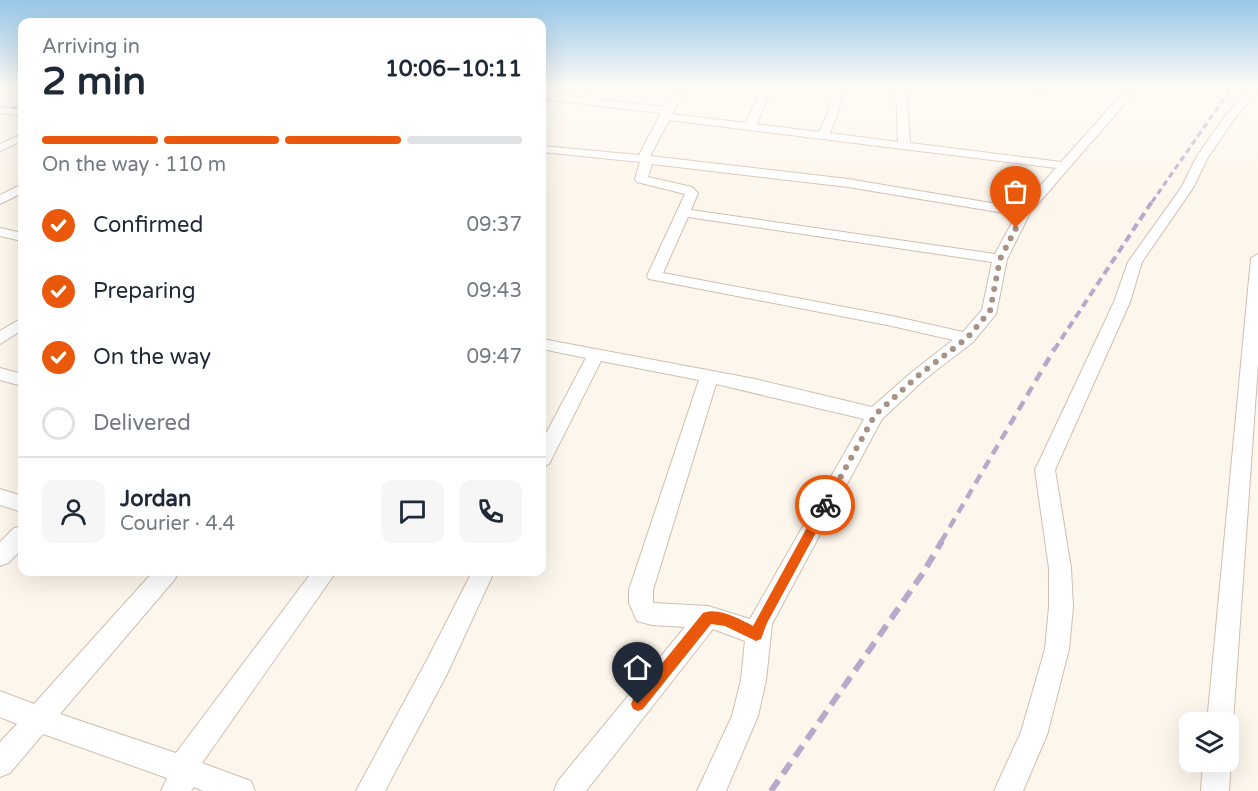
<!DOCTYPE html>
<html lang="en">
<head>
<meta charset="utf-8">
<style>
	:root { --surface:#fff; --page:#f6f6f7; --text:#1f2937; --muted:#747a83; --line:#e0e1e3; --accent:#ea580c }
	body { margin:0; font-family:"Varela Round",sans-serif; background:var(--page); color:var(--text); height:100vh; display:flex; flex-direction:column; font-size:22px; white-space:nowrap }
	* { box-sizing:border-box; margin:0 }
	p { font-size:20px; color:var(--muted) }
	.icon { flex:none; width:33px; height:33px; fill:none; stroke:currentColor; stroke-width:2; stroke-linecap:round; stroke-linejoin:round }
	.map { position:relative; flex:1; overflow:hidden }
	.drawer { position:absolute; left:18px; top:18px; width:528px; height:558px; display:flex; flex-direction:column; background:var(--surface); border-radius:12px; box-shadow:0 6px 24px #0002 }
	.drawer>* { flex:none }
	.tools { position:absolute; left:1179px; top:712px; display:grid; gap:12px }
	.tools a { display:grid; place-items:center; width:60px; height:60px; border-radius:12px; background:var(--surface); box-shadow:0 6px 24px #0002; font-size:30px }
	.pin { position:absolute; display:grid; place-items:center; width:51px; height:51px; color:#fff; margin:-62px -26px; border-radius:50% 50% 50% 0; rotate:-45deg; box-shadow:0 0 6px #0007 }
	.pin .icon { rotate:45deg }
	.courier { position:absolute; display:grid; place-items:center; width:60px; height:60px; margin:-30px; border:4px solid #ea580c; border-radius:50%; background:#fff; color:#222; box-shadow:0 2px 8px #0007 }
	.headline em { font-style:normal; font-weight:700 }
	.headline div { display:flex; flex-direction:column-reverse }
	.headline { display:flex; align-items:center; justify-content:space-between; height:102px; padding:0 24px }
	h1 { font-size:39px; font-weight:700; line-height:45px }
	.bar { display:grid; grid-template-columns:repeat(4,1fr); gap:9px 6px; align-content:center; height:72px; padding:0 24px }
	.bar i { height:8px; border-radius:4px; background:var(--line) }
	.bar .on { background:var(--accent) }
	.bar p { grid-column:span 4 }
	.line { display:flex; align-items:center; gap:15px; padding:0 24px; border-top:2px solid var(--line) }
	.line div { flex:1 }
	.round { display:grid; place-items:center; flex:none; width:63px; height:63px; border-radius:12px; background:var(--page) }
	ol { padding:0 24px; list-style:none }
	li { display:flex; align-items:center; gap:18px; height:66px }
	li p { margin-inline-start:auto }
	li .icon { padding:6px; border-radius:50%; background:var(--accent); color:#fff; stroke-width:4 }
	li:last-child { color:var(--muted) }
	li i { width:33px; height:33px; border:3px solid var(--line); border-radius:50% }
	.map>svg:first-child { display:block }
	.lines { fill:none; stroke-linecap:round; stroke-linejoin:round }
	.stream { stroke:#a5d3da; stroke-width:3 }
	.street-casing { stroke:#d1beb0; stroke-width:2 }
	.street { fill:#fff; fill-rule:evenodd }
	.rail-far3 { stroke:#b9a8c9; stroke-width:3; stroke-dasharray:6 4; stroke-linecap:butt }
	.rail-far2 { stroke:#b9a8c9; stroke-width:4; stroke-dasharray:8 5; stroke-linecap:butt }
	.rail-far1 { stroke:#b9a8c9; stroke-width:4.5; stroke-dasharray:10 7; stroke-linecap:butt }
	.rail { stroke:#b9a8c9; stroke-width:6; stroke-dasharray:13 8; stroke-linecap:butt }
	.route { fill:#ea580c }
	.done { stroke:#a89285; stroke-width:6; stroke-dasharray:0 10.8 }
</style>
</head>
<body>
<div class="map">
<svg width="1258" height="791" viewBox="0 0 1258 791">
	<rect width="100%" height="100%" fill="#fdf6ec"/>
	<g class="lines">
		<polyline class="stream" points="11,109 22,104"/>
		<defs>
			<g id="street">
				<path d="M 595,87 L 605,87 L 596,99 L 665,107 L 679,87 L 689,87 L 672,114 L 746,123 L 762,87 L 772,87 L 757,124 L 819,132 L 828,113 L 834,87 L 844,87 L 838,113 L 830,133 L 898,142 L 896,87 L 906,87 L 910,143 L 1061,162 L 1125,91 L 1125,87 L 1135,87 L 1134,93 L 1030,213 L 1007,259 L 996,314 L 973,342 L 925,379 L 882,419 L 772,624 L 766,680 L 758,716 L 726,791 L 697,791 L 732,716 L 741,680 L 745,641 L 713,629 L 586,791 L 554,791 L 558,781 L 685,627 L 652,625 L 637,621 L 629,603 L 629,590 L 699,380 L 601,361 L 549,464 L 542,467 L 542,441 L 586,358 L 542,349 L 542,339 L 755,379 L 872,407 L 913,371 L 953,340 L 892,326 L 649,279 L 647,276 L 685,194 L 637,182 L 635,179 L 640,162 L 542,152 L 542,146 L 639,155 L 661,113 L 542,99 L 542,93 L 586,98 ZM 669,120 L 1056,168 L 1021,208 L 848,179 L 650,156 ZM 652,164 L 848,187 L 1016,215 L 995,254 L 691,210 L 698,193 L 692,187 L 648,177 ZM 688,217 L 992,262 L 982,310 L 963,332 L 892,316 L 663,273 ZM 716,384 L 864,419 L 750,619 L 708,606 L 653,603 L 653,590 Z"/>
				<path d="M 1017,87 L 1051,87 L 1052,90 C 1044,95 1025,92 1017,87 Z"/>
				<polygon points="1251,87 1258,87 1258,91 1234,119 1207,159 1193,188 1142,262 1130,302 1055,470 1071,568 1073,607 1069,649 1047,735 1023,791 994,791 1021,732 1045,649 1049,607 1049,568 1035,470 1114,302 1128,262 1181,188 1197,156 1226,115"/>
				<polygon points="0,107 22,110 22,116 0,113"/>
				<polygon points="22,134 22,141 0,151 0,144"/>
				<polygon points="22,184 22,193 0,204 0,195"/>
				<polygon points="0,228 22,233 22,241 0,236"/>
				<polygon points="1258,254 1258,363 1233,723 1228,733 1228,723 1207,723 1251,258"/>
				<polygon points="22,318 22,330 0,344 0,331"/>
				<polygon points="0,368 22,374 22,386 0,380"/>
				<polygon points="0,489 22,496 22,512 0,505"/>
				<polygon points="22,526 22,549 8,563 0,566 0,542 14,528"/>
				<polygon points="153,572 178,572 175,579 60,714 176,753 312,572 336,572 202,763 251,781 255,791 203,791 194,787 191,791 161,791 167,778 43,734 10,773 0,777 0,742 17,724 0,717 0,691 34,704"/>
				<polygon points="472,572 494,572 447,674 385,791 356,791 429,656"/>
				<polygon points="1228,756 1231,762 1229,791 1201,791 1203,762 1228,762"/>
			</g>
		</defs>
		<use href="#street" class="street-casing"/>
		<use href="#street" class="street"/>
		<polyline class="rail-far3" points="1152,202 1232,87"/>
		<polyline class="rail-far2" points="1054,350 1153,200"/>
		<polyline class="rail-far1" points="941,542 1055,348"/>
		<polyline class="rail" points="771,791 923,573 942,541"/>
	</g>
	<linearGradient id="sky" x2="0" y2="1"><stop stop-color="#97c7e8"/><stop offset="0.44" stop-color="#fefbf6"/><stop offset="1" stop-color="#fefbf6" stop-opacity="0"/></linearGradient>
	<rect width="1258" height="198" fill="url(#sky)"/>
	<path class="route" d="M 825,501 L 831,505 L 767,623 L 761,639 L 756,641 L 725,626 L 711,624 L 643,709 L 638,711 L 633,709 L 631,704 L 633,699 L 703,613 C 719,607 739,619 753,626 L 821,502 Z"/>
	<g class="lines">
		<polyline class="done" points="825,505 875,415 919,375 967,338 990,311 1000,259 1016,228"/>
	</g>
</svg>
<div class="tools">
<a><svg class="icon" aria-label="layers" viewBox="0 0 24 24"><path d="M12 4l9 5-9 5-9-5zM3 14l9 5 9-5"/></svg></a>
</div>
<div class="pin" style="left:1016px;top:228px;background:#ea580c"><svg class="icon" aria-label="bag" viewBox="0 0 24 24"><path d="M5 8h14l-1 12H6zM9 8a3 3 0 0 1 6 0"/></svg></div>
<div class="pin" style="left:638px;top:704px;background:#1f2937"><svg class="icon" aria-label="home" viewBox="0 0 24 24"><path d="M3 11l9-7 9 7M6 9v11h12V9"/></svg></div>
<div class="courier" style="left:825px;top:505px"><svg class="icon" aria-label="bike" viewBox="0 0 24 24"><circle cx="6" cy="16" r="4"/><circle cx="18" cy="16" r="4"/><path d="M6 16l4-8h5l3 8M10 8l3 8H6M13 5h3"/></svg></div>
<section class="drawer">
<div class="headline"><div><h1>2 min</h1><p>Arriving in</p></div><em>10:06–10:11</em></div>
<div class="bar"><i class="on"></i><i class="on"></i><i class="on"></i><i></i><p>On the way · 110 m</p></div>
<ol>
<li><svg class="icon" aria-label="check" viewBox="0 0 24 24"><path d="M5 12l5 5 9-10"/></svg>Confirmed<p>09:37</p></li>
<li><svg class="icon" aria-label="check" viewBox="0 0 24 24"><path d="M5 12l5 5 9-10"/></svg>Preparing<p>09:43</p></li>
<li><svg class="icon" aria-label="check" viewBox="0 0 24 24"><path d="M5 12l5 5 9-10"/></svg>On the way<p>09:47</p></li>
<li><i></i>Delivered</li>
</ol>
<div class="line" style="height:108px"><a class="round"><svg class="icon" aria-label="person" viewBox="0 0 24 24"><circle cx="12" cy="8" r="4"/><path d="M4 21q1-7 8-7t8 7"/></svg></a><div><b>Jordan</b><p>Courier · 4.4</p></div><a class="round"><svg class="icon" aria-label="chat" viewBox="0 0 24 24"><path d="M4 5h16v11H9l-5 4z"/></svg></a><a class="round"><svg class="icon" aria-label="phone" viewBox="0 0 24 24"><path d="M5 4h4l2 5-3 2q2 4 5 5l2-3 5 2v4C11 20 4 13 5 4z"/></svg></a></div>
</section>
</div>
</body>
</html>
